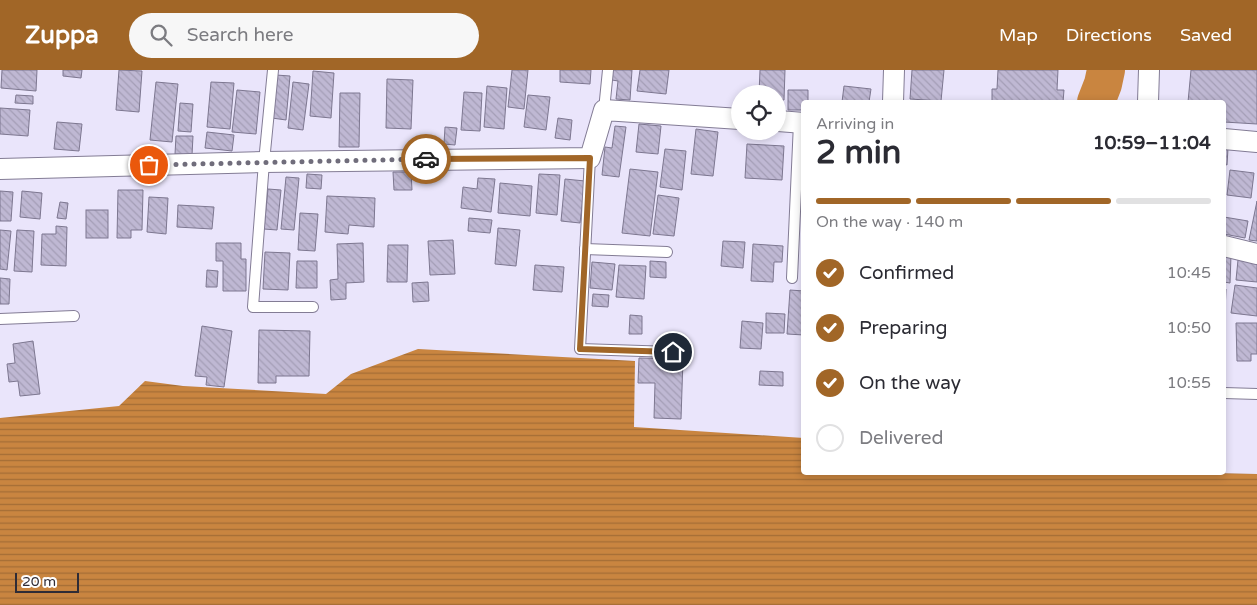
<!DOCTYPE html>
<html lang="en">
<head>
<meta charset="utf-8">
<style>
	:root { --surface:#fff; --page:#f7f7f7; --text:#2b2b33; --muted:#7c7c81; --line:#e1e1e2; --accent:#a16627 }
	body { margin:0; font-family:"Varela Round",sans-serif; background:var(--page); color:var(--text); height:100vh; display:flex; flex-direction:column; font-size:19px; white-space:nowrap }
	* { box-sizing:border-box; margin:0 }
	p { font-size:16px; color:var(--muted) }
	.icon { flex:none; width:28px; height:28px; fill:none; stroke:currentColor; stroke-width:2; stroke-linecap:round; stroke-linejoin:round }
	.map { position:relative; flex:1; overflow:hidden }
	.panel { position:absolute; left:801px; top:30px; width:425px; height:375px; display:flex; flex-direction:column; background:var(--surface); border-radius:5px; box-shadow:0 2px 8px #0003 }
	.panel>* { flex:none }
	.fabs { position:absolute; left:731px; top:15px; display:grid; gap:10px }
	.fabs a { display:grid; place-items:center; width:55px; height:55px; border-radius:50%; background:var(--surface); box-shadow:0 2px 8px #0003; font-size:25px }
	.scale { position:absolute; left:15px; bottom:12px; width:64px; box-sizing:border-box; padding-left:5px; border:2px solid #2f2c36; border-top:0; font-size:14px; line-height:18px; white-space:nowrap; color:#2f2c36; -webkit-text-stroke:4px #fff; paint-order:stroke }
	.pin { position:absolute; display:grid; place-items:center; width:42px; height:42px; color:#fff; margin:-21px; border:2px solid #fff; border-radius:50%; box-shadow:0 1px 5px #0007 }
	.courier { position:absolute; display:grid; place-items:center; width:50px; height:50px; margin:-25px; border:4px solid #a16627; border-radius:50%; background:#fff; color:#222; box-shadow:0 1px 6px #0007 }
	.overview em { font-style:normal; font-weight:800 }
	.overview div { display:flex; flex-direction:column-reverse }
	.overview { display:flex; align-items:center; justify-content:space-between; height:85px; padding:0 15px }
	h1 { font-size:32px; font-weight:800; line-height:38px }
	.bar { display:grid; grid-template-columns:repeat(4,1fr); gap:8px 5px; align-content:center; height:60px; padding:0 15px }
	.bar i { height:6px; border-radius:4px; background:var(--line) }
	.bar .active { background:var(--accent) }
	.bar p { grid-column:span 4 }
	ol { padding:0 15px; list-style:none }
	li { display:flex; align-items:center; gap:15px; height:55px }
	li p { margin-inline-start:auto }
	li .icon { padding:5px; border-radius:50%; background:var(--accent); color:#fff; stroke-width:4 }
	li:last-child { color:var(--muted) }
	li i { width:28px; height:28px; border:2px solid var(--line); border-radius:50% }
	header { display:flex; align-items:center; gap:30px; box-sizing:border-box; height:70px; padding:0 25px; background:var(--accent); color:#fff }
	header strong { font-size:24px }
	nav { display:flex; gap:28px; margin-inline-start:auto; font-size:18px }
	.search { width:350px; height:45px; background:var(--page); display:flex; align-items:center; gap:12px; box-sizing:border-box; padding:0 18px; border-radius:28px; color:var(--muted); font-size:19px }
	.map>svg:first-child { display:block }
	.water { fill:url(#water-rules) }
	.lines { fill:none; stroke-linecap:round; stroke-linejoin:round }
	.river { stroke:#c98540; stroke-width:38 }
	.building { fill:url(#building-back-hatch); stroke:#7d7790 }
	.service-casing { stroke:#837c95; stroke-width:12 }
	.minor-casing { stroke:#837c95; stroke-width:22 }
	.service { stroke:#fff; stroke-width:10 }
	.minor { stroke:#fff; stroke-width:20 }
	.done { stroke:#706d7b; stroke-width:5; stroke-dasharray:0 9 }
	.route { stroke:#a16627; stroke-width:6 }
</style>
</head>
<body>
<header>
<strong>Zuppa</strong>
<div class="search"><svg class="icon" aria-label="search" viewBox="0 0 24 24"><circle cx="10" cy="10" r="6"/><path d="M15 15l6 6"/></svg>Search here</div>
<nav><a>Map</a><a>Directions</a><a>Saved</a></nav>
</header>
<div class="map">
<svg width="1257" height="535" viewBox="0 0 1257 535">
	<defs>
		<pattern id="water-rules" width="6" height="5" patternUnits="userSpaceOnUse" patternTransform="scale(1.25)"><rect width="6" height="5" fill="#c98540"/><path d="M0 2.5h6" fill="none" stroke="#a46d36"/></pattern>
		<pattern id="building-back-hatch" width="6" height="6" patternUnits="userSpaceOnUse" patternTransform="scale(1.25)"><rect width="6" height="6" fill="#bfb8d3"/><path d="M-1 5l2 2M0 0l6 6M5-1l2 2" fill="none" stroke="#a49eb6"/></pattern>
	</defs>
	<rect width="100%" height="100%" fill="#eae5fb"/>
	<polygon class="water" points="418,279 635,291 634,357 804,368 804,402 1169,402 1257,404 1257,535 0,535 0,348 119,336 145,311 183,316 326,324 351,304"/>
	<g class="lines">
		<polyline class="river" points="1096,32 1103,14 1106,0"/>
	</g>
	<g class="building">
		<polygon points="2,0 37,0 36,21 1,18"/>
		<polygon points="63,0 82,0 81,8 63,6"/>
		<polygon points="119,0 142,1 139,42 116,40"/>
		<polygon points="512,0 528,0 524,39 508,37"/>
		<polygon points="560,0 591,0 590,14 560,12"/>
		<polygon points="612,0 632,0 630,30 616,29 618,11 612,10"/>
		<polygon points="640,0 669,0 666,24 637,21"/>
		<polygon points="760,0 785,0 784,30 778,30 778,24 759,24"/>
		<polygon points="912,0 944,0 941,31 910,29"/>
		<polygon points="998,0 1058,0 1057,20 1064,20 1063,32 992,32 992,19 997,19"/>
		<polygon points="1191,0 1257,0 1257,54 1224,52 1224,32 1188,32"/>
		<polygon points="313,1 334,3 331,48 310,46"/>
		<polygon points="276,5 290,6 286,50 272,48"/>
		<polygon points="387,9 413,10 411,59 386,58"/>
		<polygon points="156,12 178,14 172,72 150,70"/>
		<polygon points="211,12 234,13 230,59 207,57"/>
		<polygon points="293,12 309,14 303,60 288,58"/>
		<polygon points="487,16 507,18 504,59 484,57"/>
		<polygon points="844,16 871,19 869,32 842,32"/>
		<polygon points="237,20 260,22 256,64 232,62"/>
		<polygon points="788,20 808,20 808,32 804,32 804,40 788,40"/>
		<polygon points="464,22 482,23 480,61 461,60"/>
		<polygon points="340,23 360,23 359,77 339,77"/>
		<polygon points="16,25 33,26 33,34 15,33"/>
		<polygon points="528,25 550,27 546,60 524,57"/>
		<polygon points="180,33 193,34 191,62 178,61"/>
		<polygon points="0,38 30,40 28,66 0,64"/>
		<polygon points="558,48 572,50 570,70 555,68"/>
		<polygon points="57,52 82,54 79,81 54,79"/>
		<polygon points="639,54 661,56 658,84 636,82"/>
		<polygon points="615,56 626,57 619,107 602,105 605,77 612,78"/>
		<polygon points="445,57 457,58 455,75 444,74"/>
		<polygon points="696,59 718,62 713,106 691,104"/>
		<polygon points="207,62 234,65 232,81 205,78"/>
		<polygon points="176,66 193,66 192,85 175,84"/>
		<polygon points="747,74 784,76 782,110 745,108"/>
		<polygon points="1224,78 1228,78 1227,95 1224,94"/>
		<polygon points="665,79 686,81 682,120 660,117"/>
		<polygon points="630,99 658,102 650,166 622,163"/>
		<polygon points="1230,100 1254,103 1251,128 1227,125"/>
		<polygon points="393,102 411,102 412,120 394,120"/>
		<polygon points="307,104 322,105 321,119 306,118"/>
		<polygon points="539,104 560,105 557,145 536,143"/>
		<polygon points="286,107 299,108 294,160 281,159"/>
		<polygon points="478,108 495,109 491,142 461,138 463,117 477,119"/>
		<polygon points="565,109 585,111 580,153 561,151"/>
		<polygon points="500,113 532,116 530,146 498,143"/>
		<polygon points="268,119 281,120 277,160 264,159"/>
		<polygon points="118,120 143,120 142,160 131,160 131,168 117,168"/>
		<polygon points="0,121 13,122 11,151 0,151"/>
		<polygon points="22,121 42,123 40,149 20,147"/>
		<polygon points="658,125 679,128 674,166 653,164"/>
		<polygon points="327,126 375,128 374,157 349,155 348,164 325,162"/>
		<polygon points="149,127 168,128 166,164 147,162"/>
		<polygon points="1257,131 1257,171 1249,170"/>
		<polygon points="60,132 68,133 66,149 57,148"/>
		<polygon points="178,135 214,137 212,159 177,157"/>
		<rect x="86" y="140" width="22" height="28"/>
		<polygon points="300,143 318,144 315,181 298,180"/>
		<polygon points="1224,147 1248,151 1245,168 1224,164"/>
		<polygon points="469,148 492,150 490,163 468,161"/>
		<polygon points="56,156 67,157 66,196 41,195 42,164 56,164"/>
		<polygon points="498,158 520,160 516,196 495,194"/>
		<polygon points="0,160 11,161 7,200 0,199"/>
		<polygon points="17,160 34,161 32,202 14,201"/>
		<polygon points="453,170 455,204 430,205 428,171"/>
		<polygon points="723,171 745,172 743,198 721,196"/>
		<polygon points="216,173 241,173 241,189 246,189 246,221 223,221 223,191 216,191"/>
		<polygon points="363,173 364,212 346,213 346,229 331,230 330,210 338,209 337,174"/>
		<polygon points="753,174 783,176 782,192 774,192 773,212 751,211"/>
		<polygon points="388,175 408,175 407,212 387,212"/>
		<polygon points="265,182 290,183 288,220 263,219"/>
		<polygon points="1224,185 1231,185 1230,213 1224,212"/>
		<polygon points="1238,190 1257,193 1257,212 1236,210"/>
		<polygon points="297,191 317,191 317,218 296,218"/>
		<polygon points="650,191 666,192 666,208 650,207"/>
		<polygon points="592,192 615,194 612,220 590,218"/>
		<polygon points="535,195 564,197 562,222 533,220"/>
		<polygon points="619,195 646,196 644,229 616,227"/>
		<polygon points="207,200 218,201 217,217 206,217"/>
		<polygon points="0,208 10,209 9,234 0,234"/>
		<polygon points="428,212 429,231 413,232 412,213"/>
		<polygon points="1235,215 1257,218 1257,246 1231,243"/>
		<polygon points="1224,218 1226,219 1225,242 1224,242"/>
		<polygon points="790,220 804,221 804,265 787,264"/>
		<polygon points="593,224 609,225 608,237 592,236"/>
		<polygon points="766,243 785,244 784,263 766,263"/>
		<polygon points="630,245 642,246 642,264 629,264"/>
		<polygon points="742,251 763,253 761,279 740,278"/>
		<polygon points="1236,253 1257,253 1257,284 1251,284 1251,291 1237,291"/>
		<polygon points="202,256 232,261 224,317 206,315 207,307 195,306"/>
		<polygon points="259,260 310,261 309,306 276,306 276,313 258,313"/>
		<polygon points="33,271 40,324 20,326 18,311 9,312 7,294 15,293 13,274"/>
		<polygon points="639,288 683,289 681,349 654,348 655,313 638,313"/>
		<polygon points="760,301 783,302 783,316 759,315"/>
	</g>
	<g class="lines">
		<defs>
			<g id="service">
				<polyline points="273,0 264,92 253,237 313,237"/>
				<polyline points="604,40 608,0"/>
				<polyline points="590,88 580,279 673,282"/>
				<polyline points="585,179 667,182"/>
				<polyline points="792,208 799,53"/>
				<polyline points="0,249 74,246"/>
				<polyline points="1224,323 1257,324"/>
			</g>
			<g id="minor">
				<polyline points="893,32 894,0"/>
				<polyline points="1148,32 1149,0"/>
				<polyline points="778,51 804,53"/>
				<polyline points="1224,69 1257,72"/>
				<polyline points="0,99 264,92 590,88 604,40 740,49"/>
				<polyline points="1224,176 1257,184"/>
			</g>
		</defs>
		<use href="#service" class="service-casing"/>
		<use href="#minor" class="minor-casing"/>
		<use href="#service" class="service"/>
		<use href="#minor" class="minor"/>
	</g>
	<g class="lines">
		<polyline class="done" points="149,95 426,89"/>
		<polyline class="route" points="426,89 590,88 580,279 673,282"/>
	</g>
</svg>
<div class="fabs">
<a><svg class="icon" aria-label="locate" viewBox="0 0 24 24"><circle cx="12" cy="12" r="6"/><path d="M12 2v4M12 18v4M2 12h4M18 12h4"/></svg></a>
</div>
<div class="scale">20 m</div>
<div class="pin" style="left:149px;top:95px;background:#ea580c"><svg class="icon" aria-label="bag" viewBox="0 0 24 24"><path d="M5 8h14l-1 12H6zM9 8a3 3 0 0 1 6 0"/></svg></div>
<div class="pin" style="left:673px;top:282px;background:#1f2937"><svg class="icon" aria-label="home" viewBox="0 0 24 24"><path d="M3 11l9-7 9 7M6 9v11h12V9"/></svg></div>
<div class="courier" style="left:426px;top:89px"><svg class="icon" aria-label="car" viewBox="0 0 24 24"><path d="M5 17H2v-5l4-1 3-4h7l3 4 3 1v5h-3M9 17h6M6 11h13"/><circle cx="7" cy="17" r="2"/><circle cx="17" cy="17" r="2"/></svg></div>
<section class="panel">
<div class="overview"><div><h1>2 min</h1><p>Arriving in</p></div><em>10:59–11:04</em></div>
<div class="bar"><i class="active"></i><i class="active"></i><i class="active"></i><i></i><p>On the way · 140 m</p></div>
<ol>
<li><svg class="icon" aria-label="check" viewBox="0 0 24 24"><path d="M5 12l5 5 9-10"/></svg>Confirmed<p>10:45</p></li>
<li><svg class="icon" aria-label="check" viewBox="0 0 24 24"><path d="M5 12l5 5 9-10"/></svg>Preparing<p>10:50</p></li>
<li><svg class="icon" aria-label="check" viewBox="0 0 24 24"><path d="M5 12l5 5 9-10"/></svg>On the way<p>10:55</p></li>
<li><i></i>Delivered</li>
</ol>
</section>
</div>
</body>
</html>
